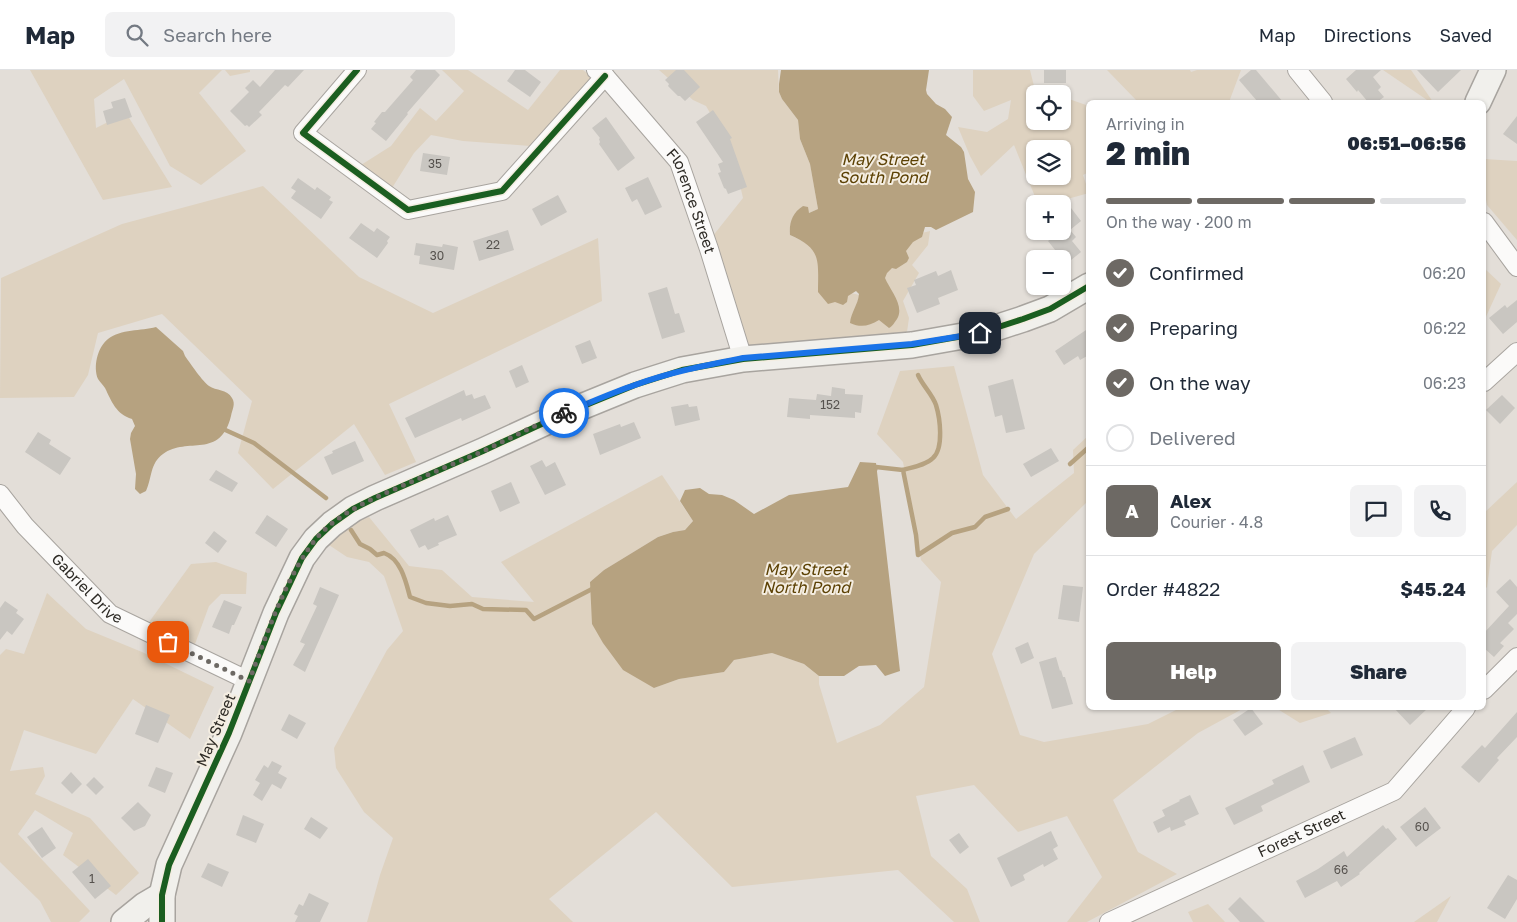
<!DOCTYPE html>
<html lang="en">
<head>
<meta charset="utf-8">
<style>
	:root { --surface:#fff; --page:#f2f2f3; --text:#1f2937; --muted:#747a83; --line:#e0e1e3; --accent:#6d6964 }
	body { margin:0; font-family:"Golos Text",sans-serif; background:var(--page); color:var(--text); height:100vh; display:flex; flex-direction:column; font-size:19px; white-space:nowrap }
	* { box-sizing:border-box; margin:0 }
	p { font-size:16px; color:var(--muted) }
	.icon { flex:none; width:28px; height:28px; fill:none; stroke:currentColor; stroke-width:2; stroke-linecap:round; stroke-linejoin:round }
	.map { position:relative; flex:1; overflow:hidden }
	.side { position:absolute; left:1086px; top:30px; width:400px; height:610px; display:flex; flex-direction:column; background:var(--surface); border-radius:8px; box-shadow:0 1px 4px #0004 }
	.side>* { flex:none }
	.controls { position:absolute; left:1026px; top:15px; display:grid; gap:10px }
	.controls a { display:grid; place-items:center; width:45px; height:45px; border-radius:8px; background:var(--surface); box-shadow:0 1px 4px #0004; font-size:25px }
	.pin { position:absolute; display:grid; place-items:center; width:42px; height:42px; color:#fff; margin:-21px; border-radius:10px; box-shadow:0 2px 8px #0006 }
	.courier { position:absolute; display:grid; place-items:center; width:50px; height:50px; margin:-25px; border:4px solid #1a73e8; border-radius:50%; background:#fff; color:#222; box-shadow:0 1px 6px #0007 }
	.summary em { font-style:normal; font-weight:800 }
	.summary div { display:flex; flex-direction:column-reverse }
	.summary { display:flex; align-items:center; justify-content:space-between; height:85px; padding:0 20px }
	h1 { font-size:32px; font-weight:800; line-height:38px }
	.bar { display:grid; grid-template-columns:repeat(4,1fr); gap:8px 5px; align-content:center; height:60px; padding:0 20px }
	.bar i { height:6px; border-radius:4px; background:var(--line) }
	.bar .on { background:var(--accent) }
	.bar p { grid-column:span 4 }
	.line { display:flex; align-items:center; gap:12px; padding:0 20px; border-top:1px solid var(--line) }
	.line div { flex:1 }
	.round { display:grid; place-items:center; flex:none; width:52px; height:52px; border-radius:8px; background:var(--page) }
	ol { padding:0 20px; list-style:none }
	li { display:flex; align-items:center; gap:15px; height:55px }
	li p { margin-inline-start:auto }
	li .icon { padding:5px; border-radius:50%; background:var(--accent); color:#fff; stroke-width:4 }
	li:last-child { color:var(--muted) }
	li i { width:28px; height:28px; border:2px solid var(--line); border-radius:50% }
	.button { display:flex; gap:10px; margin-top:auto; padding:10px 20px }
	.button a { flex:1; height:58px; border-radius:8px; background:var(--accent); color:#fff; font-size:20px; font-weight:800; line-height:58px; text-align:center }
	.button a+a { background:var(--page); color:var(--text) }
	header { display:flex; align-items:center; gap:30px; box-sizing:border-box; height:70px; padding:0 25px; background:var(--surface); border-bottom:1px solid var(--line) }
	header strong { font-size:24px }
	nav { display:flex; gap:28px; margin-inline-start:auto; font-size:18px }
	.search { width:350px; height:45px; background:var(--page); display:flex; align-items:center; gap:12px; box-sizing:border-box; padding:0 18px; border-radius:8px; color:var(--muted); font-size:19px }
	.map>svg:first-child { display:block }
	.green { fill:#ded2c0; fill-rule:evenodd }
	.water { fill:#b6a280 }
	.lines { fill:none; stroke-linecap:round; stroke-linejoin:round }
	.stream { stroke:#b6a280; stroke-width:4.5 }
	.building { fill:#c9c6c1 }
	.street-casing { stroke:#a8a49f; stroke-width:20 }
	.secondary-casing { stroke:#a8a49f; stroke-width:28 }
	.street { stroke:#fbfaf9; stroke-width:18 }
	.secondary { stroke:#f1f0ec; stroke-width:25 }
	.cycleway-casing { stroke:#f4ede1; stroke-width:9 }
	.cycleway { stroke:#1b5e20; stroke-width:6 }
	.done { stroke:#6d6964; stroke-width:5; stroke-dasharray:0 9 }
	.route { stroke:#1a73e8; stroke-width:6 }
	.labels { text-anchor:middle; stroke-width:4; stroke-linejoin:round; paint-order:stroke }
	.number-label { font-size:12px; fill:#56524e }
	.street-label { font-size:15px; fill:#2d2a25; stroke:#f4ede1 }
	.water-label { font-size:16px; font-style:italic; fill:#5c4104; stroke:#f4ede1 }
</style>
</head>
<body>
<header>
<strong>Map</strong>
<div class="search"><svg class="icon" aria-label="search" viewBox="0 0 24 24"><circle cx="10" cy="10" r="6"/><path d="M15 15l6 6"/></svg>Search here</div>
<nav><a>Map</a><a>Directions</a><a>Saved</a></nav>
</header>
<div class="map">
<svg width="1517" height="852" viewBox="0 0 1517 852">
	<rect width="100%" height="100%" fill="#e3ded8"/>
	<g class="green">
		<polygon points="30,0 222,0 199,23 246,81 201,115 170,96 124,9 94,29 96,58 126,43 172,117 103,130"/>
		<polygon points="225,0 250,0 250,2 230,6"/>
		<polygon points="442,0 468,0 528,40 560,0 583,0 592,7 530,76 463,71 431,65 414,83 392,118 361,95 391,76 420,38 436,51 464,21"/>
		<path d="M 659,0 L 778,0 L 779,22 L 782,29 L 798,50 L 800,69 L 810,94 L 818,139 L 809,143 L 803,136 C 793,144 789,153 790,165 C 797,169 810,173 814,181 C 821,192 818,209 818,221 L 832,219 L 869,227 L 870,203 L 918,164 L 930,161 L 928,175 L 912,195 L 919,203 L 903,231 L 909,248 L 907,262 L 850,271 L 806,271 L 753,280 L 729,258 L 712,167 L 743,128 L 736,98 L 721,62 L 706,36 L 693,30 Z"/>
		<path d="M 973,0 L 1030,0 L 1036,24 L 1035,51 L 1062,51 L 1063,32 L 1066,28 L 1089,36 L 1089,102 L 1083,105 L 1089,123 L 1049,134 L 1038,134 L 1014,75 L 981,106 L 970,86 L 958,57 L 987,62 L 1008,49 L 1011,30 L 984,41 L 973,26 ZM 1035,79 L 1062,79 L 1062,106 L 1035,106 Z"/>
		<polygon points="1107,0 1190,0 1191,2 1197,0 1241,0 1229,32 1138,32"/>
		<polygon points="1383,0 1411,0 1433,32 1430,32"/>
		<polygon points="1484,89 1517,91 1517,170 1487,135 1484,119"/>
		<polygon points="263,116 359,207 433,243 598,168 602,231 389,334 416,392 385,405 354,354 273,419 238,383 252,331 162,244 98,263 88,305 74,327 0,328 1,208 122,154"/>
		<polygon points="1484,198 1501,214 1484,251"/>
		<polygon points="954,296 983,405 1016,449 1074,403 1073,380 1089,365 1089,430 1034,484 992,584 1020,665 1044,672 1148,654 1180,638 1244,638 1198,663 1113,730 1138,782 1177,804 1087,852 1067,852 1102,807 1067,746 1018,762 974,715 916,726 931,786 967,819 980,852 954,852 898,800 732,817 656,742 549,829 573,852 367,852 380,805 393,768 364,742 336,698 334,678 387,580 403,561 384,506 369,492 347,487 326,473 352,453 369,447 409,496 442,500 472,527 534,532 501,492 662,405 693,451 685,460 673,462 658,467 604,500 590,512 654,618 679,609 724,602 734,590 772,583 804,594 819,606 819,614 837,673 880,655 924,617 941,512 921,490 903,392 877,364 900,301"/>
		<polygon points="1517,412 1517,455 1492,481 1487,517 1484,520 1484,443"/>
		<polygon points="216,492 247,503 246,524 221,524 209,536 195,574 147,555 191,494"/>
		<polygon points="47,523 86,559 142,582 214,617 190,669 133,629 96,684 24,660 10,701 43,697 45,706 35,724 90,748 139,803 116,825 63,785 73,763 35,740 18,764 90,841 79,852 51,852 40,831 0,792 0,585 6,579 24,584"/>
		<polygon points="1276,638 1326,638 1331,643 1300,653"/>
		<polygon points="1451,826 1437,852 1414,852"/>
		<polygon points="1208,834 1225,852 1193,852 1188,842"/>
	</g>
	<g class="water">
		<path d="M 781,0 L 929,0 L 926,20 L 927,24 L 936,34 L 945,39 L 952,47 L 946,65 L 961,77 L 964,82 L 968,109 L 975,122 L 973,142 L 936,160 L 931,157 L 925,157 L 922,167 L 913,172 L 906,181 L 909,188 L 907,192 L 896,199 L 892,198 L 887,203 L 885,208 C 890,220 905,236 897,249 C 894,253 893,256 889,258 L 879,250 C 869,256 861,258 850,253 C 851,242 858,235 859,224 L 856,221 L 848,226 L 847,232 L 843,235 L 835,232 L 828,234 L 818,222 C 818,190 822,179 790,165 C 789,153 792,143 803,136 L 808,137 L 809,143 L 818,139 L 810,94 L 800,69 L 798,50 L 782,29 L 779,22 L 779,14 Z"/>
		<path d="M 156,257 L 183,281 L 185,286 C 190,293 203,312 209,316 C 216,321 227,319 232,328 C 236,334 232,340 231,346 C 220,390 188,366 163,384 C 150,393 152,408 146,421 L 140,424 L 135,419 L 136,404 L 130,369 L 131,363 L 135,356 L 132,349 C 116,344 112,332 105,318 C 103,315 100,312 98,309 C 93,297 97,278 108,269 C 121,259 141,261 156,257 Z"/>
		<polygon points="860,392 876,393 900,601 885,606 876,595 859,596 844,606 819,606 804,594 772,583 734,590 724,602 679,609 654,618 623,600 603,573 592,554 590,512 604,500 658,467 673,462 685,460 693,451 680,431 685,420 700,418 709,424 722,425 734,430 754,444 789,425 848,417"/>
	</g>
	<g class="lines">
		<g class="stream">
			<polyline points="221,358 254,373 326,428"/>
			<polyline points="1070,394 1089,377"/>
			<polyline points="875,400 876,397 903,400 916,465 918,485 952,463 975,457 985,447 1008,439"/>
			<path d="M 903,400 C 913,397 926,395 933,388 C 944,378 940,348 936,335 C 932,324 923,316 918,305"/>
			<path d="M 351,460 L 360,474 L 370,479 L 377,485 L 384,483 C 401,489 406,512 410,527 L 426,533 L 450,536 L 472,534 L 483,539 L 526,540 L 534,549 L 594,518"/>
		</g>
	</g>
	<g class="building">
		<polygon points="275,0 304,0 288,17 285,15 259,42 262,45 249,57 247,55 245,56 230,41 249,22 245,18 253,10 260,17"/>
		<polygon points="416,0 435,0 440,5 407,43 408,44 386,71 371,59 376,53 374,52 382,42 385,42 413,10 410,7"/>
		<polygon points="515,0 525,0 541,12 530,27 507,11"/>
		<polygon points="676,0 684,0 700,17 685,31 680,26 678,26 668,16 669,14 665,10"/>
		<rect x="1044" y="0" width="22" height="13"/>
		<polygon points="1251,0 1256,0 1283,32 1257,31 1239,10"/>
		<polygon points="1356,0 1381,0 1373,7 1381,17 1378,20 1384,27 1377,32 1368,32 1358,20 1357,22 1346,9"/>
		<polygon points="1417,0 1461,0 1438,22"/>
		<polygon points="125,28 132,47 107,55 103,41 113,38 111,32"/>
		<polygon points="713,40 732,68 730,69 747,117 728,124 726,119 724,118 718,103 721,102 718,94 723,92 696,52"/>
		<polygon points="1517,46 1517,74 1503,64"/>
		<polygon points="606,47 635,88 618,101 599,74 600,72 599,69 600,68 592,58"/>
		<polygon points="423,83 450,87 447,105 420,101"/>
		<polygon points="648,107 662,137 645,145 637,129 632,132 625,118"/>
		<polygon points="298,108 315,120 317,117 331,127 329,130 333,132 321,149 291,128 296,121 291,118"/>
		<polygon points="558,125 567,142 541,156 532,139"/>
		<polygon points="1071,138 1081,151 1070,160 1076,167 1072,171 1081,182 1066,194 1048,171 1051,169 1045,161 1062,161 1062,145"/>
		<polygon points="361,153 374,162 377,158 390,167 387,171 388,173 377,188 349,168"/>
		<polygon points="508,160 514,180 479,191 473,171"/>
		<polygon points="416,173 442,177 443,174 458,177 454,200 419,194 420,186 414,185"/>
		<polygon points="951,200 958,220 938,228 940,234 917,243 907,218 916,215 914,210 936,201 938,206"/>
		<polygon points="667,217 675,244 679,243 685,262 662,269 648,223"/>
		<polygon points="1517,230 1517,252 1503,264 1489,248 1505,235 1507,238"/>
		<polygon points="1089,258 1089,285 1080,290 1078,286 1064,295 1055,281"/>
		<polygon points="590,270 597,288 582,294 575,276"/>
		<polygon points="522,295 529,312 516,318 509,301"/>
		<polygon points="1013,309 1025,359 1006,363 1002,345 995,347 988,316"/>
		<polygon points="832,317 845,319 845,324 863,325 861,343 855,342 855,348 810,345 810,349 787,347 789,328 816,330 817,324 831,326"/>
		<polygon points="464,320 466,326 472,324 474,329 485,325 491,338 462,351 461,348 415,368 405,348"/>
		<polygon points="1502,325 1515,338 1500,354 1486,340"/>
		<polygon points="688,334 689,337 697,336 700,350 675,356 671,337"/>
		<polygon points="634,352 641,368 600,385 593,364 620,354 621,357"/>
		<polygon points="38,362 51,370 49,374 71,388 60,405 25,382"/>
		<polygon points="355,371 364,391 332,405 324,387 333,383 332,381"/>
		<polygon points="1051,378 1059,391 1031,407 1023,394"/>
		<polygon points="542,390 546,397 555,392 566,415 545,425 530,396"/>
		<polygon points="216,400 238,413 232,422 209,410"/>
		<polygon points="511,412 520,433 500,442 491,421"/>
		<polygon points="267,445 288,459 276,477 255,463"/>
		<polygon points="448,445 457,465 438,473 439,475 428,480 425,475 419,478 410,460 434,448 435,451"/>
		<polygon points="214,461 227,471 218,483 205,473"/>
		<polygon points="1510,509 1517,517 1517,544 1508,553 1514,559 1500,573 1504,576 1494,587 1484,578 1484,563 1509,536 1496,522"/>
		<polygon points="1063,515 1083,517 1079,552 1058,549"/>
		<polygon points="320,517 339,525 305,602 293,595 305,574 300,572 317,536 313,534"/>
		<polygon points="224,530 242,537 234,555 232,555 229,564 212,557"/>
		<polygon points="5,531 18,540 16,543 24,549 12,565 7,561 0,570 0,538"/>
		<polygon points="1028,572 1034,588 1021,594 1015,578"/>
		<polygon points="1056,587 1060,601 1061,600 1063,607 1065,607 1073,634 1052,639 1039,592"/>
		<polygon points="146,635 170,645 158,673 135,664"/>
		<polygon points="1251,638 1263,654 1245,666 1233,650"/>
		<polygon points="1394,638 1428,638 1410,655"/>
		<polygon points="1517,642 1517,667 1497,688 1499,690 1479,713 1461,697 1482,675 1485,678"/>
		<polygon points="289,644 306,653 297,669 281,660"/>
		<polygon points="1355,667 1363,685 1331,699 1323,681"/>
		<polygon points="272,691 282,696 278,703 287,708 281,719 272,714 262,731 253,725 260,713 255,710 264,695 268,698"/>
		<polygon points="1303,695 1310,712 1261,736 1263,741 1234,755 1225,738 1274,714 1272,710"/>
		<polygon points="156,697 173,703 165,723 148,716"/>
		<polygon points="71,702 82,714 72,724 61,713"/>
		<polygon points="94,707 104,717 96,725 86,715"/>
		<polygon points="1190,725 1199,744 1184,751 1186,755 1171,761 1170,757 1158,763 1153,752 1165,746 1162,740 1180,731 1179,730"/>
		<polygon points="138,732 151,745 145,756 134,761 121,748"/>
		<polygon points="1425,737 1441,758 1416,777 1400,757"/>
		<polygon points="243,745 264,754 256,773 236,765"/>
		<polygon points="311,747 328,758 320,769 304,759"/>
		<polygon points="1383,755 1386,759 1388,758 1397,769 1359,803 1360,804 1341,817 1337,811 1305,828 1296,811 1318,799 1344,781 1347,787"/>
		<polygon points="42,757 56,778 42,788 27,767"/>
		<polygon points="1051,761 1058,776 1053,779 1058,789 1044,797 1043,794 1023,805 1025,810 1011,817 997,788"/>
		<polygon points="959,763 969,777 960,784 949,770"/>
		<polygon points="88,789 111,816 95,829 72,802"/>
		<polygon points="208,793 229,802 222,817 201,807"/>
		<polygon points="1508,805 1517,810 1517,829 1505,849 1487,838"/>
		<polygon points="309,823 329,833 320,852 295,852 298,846 294,844 299,834 303,836"/>
		<polygon points="1240,827 1265,852 1240,852 1228,839"/>
	</g>
	<g class="lines">
		<defs>
			<g id="street">
				<polyline points="357,0 303,63 408,140 502,121 605,6"/>
				<path id="s1" d="M 596,0 L 605,6 L 679,92 L 709,179 L 743,289"/>
				<polyline points="1297,0 1323,32"/>
				<polyline points="1484,152 1517,197"/>
				<polyline points="1484,312 1517,282"/>
				<path id="s2" d="M 0,424 L 25,456 L 110,544 L 249,611"/>
				<polyline points="1484,620 1517,587"/>
				<path id="s3" d="M 1109,852 L 1394,721 L 1466,638"/>
			</g>
			<g id="secondary">
				<polyline points="1478,32 1493,0"/>
				<polyline points="124,852 145,835 162,825"/>
				<polyline points="162,852 162,825 169,795 229,663 276,543 302,488 316,469 332,454 353,439 375,428 483,381 559,346 635,315 682,300 743,289 912,275 980,263 1023,249 1050,239 1089,216"/>
			</g>
		</defs>
		<use href="#street" class="street-casing"/>
		<use href="#secondary" class="secondary-casing"/>
		<use href="#street" class="street"/>
		<use href="#secondary" class="secondary"/>
		<defs>
			<g id="cycleway">
				<polyline points="357,0 303,63 408,140 502,121 605,6"/>
				<polyline points="162,852 162,825 169,795 229,663 276,543 302,488 316,469 332,454 353,439 375,428 483,381 559,346 635,315 682,300 743,289 912,275 980,263 1023,249 1050,239 1089,216"/>
			</g>
		</defs>
		<use href="#cycleway" class="cycleway-casing"/>
		<use href="#cycleway" class="cycleway"/>
	</g>
	<g class="lines">
		<path class="done" d="M 168,572 L 249,611 C 267,565 284,510 315,470 C 339,441 377,427 411,412 C 434,402 458,392 481,382 C 509,369 535,355 564,343"/>
		<path class="route" d="M 564,343 C 587,334 611,323 635,315 C 670,302 707,295 743,288 L 912,274 L 980,263"/>
	</g>
	<g class="labels">
		<g class="number-label">
			<text x="435" y="98">35</text>
			<text x="493" y="179">22</text>
			<text x="437" y="190">30</text>
			<text x="830" y="339">152</text>
			<text x="1422" y="761">60</text>
			<text x="1341" y="804">66</text>
			<text x="92" y="813">1</text>
		</g>
		<g class="street-label">
			<text dy="5" stroke="none"><textPath href="#s1" startOffset="165">Florence Street</textPath></text>
			<text dy="5" stroke="none"><textPath href="#s2" startOffset="129">Gabriel Drive</textPath></text>
			<text transform="translate(216 660) rotate(-67)" y="5">May Street</text>
			<text dy="5" stroke="none"><textPath href="#s3" startOffset="212">Forest Street</textPath></text>
		</g>
		<g class="water-label">
			<text x="883" y="95">May Street<tspan x="883" dy="18">South Pond</tspan></text>
			<text x="806" y="505">May Street<tspan x="806" dy="18">North Pond</tspan></text>
		</g>
	</g>
</svg>
<div class="controls">
<a><svg class="icon" aria-label="locate" viewBox="0 0 24 24"><circle cx="12" cy="12" r="6"/><path d="M12 2v4M12 18v4M2 12h4M18 12h4"/></svg></a>
<a><svg class="icon" aria-label="layers" viewBox="0 0 24 24"><path d="M12 4l9 5-9 5-9-5zM3 14l9 5 9-5"/></svg></a>
<a>+</a>
<a>−</a>
</div>
<div class="pin" style="left:168px;top:572px;background:#ea580c"><svg class="icon" aria-label="bag" viewBox="0 0 24 24"><path d="M5 8h14l-1 12H6zM9 8a3 3 0 0 1 6 0"/></svg></div>
<div class="pin" style="left:980px;top:263px;background:#1f2937"><svg class="icon" aria-label="home" viewBox="0 0 24 24"><path d="M3 11l9-7 9 7M6 9v11h12V9"/></svg></div>
<div class="courier" style="left:564px;top:343px"><svg class="icon" aria-label="bike" viewBox="0 0 24 24"><circle cx="6" cy="16" r="4"/><circle cx="18" cy="16" r="4"/><path d="M6 16l4-8h5l3 8M10 8l3 8H6M13 5h3"/></svg></div>
<section class="side">
<div class="summary"><div><h1>2 min</h1><p>Arriving in</p></div><em>06:51–06:56</em></div>
<div class="bar"><i class="on"></i><i class="on"></i><i class="on"></i><i></i><p>On the way · 200 m</p></div>
<ol>
<li><svg class="icon" aria-label="check" viewBox="0 0 24 24"><path d="M5 12l5 5 9-10"/></svg>Confirmed<p>06:20</p></li>
<li><svg class="icon" aria-label="check" viewBox="0 0 24 24"><path d="M5 12l5 5 9-10"/></svg>Preparing<p>06:22</p></li>
<li><svg class="icon" aria-label="check" viewBox="0 0 24 24"><path d="M5 12l5 5 9-10"/></svg>On the way<p>06:23</p></li>
<li><i></i>Delivered</li>
</ol>
<div class="line" style="height:90px"><b class="round" style="background:var(--accent);color:#fff">A</b><div><b>Alex</b><p>Courier · 4.8</p></div><a class="round"><svg class="icon" aria-label="chat" viewBox="0 0 24 24"><path d="M4 5h16v11H9l-5 4z"/></svg></a><a class="round"><svg class="icon" aria-label="phone" viewBox="0 0 24 24"><path d="M5 4h4l2 5-3 2q2 4 5 5l2-3 5 2v4C11 20 4 13 5 4z"/></svg></a></div>
<div class="line" style="height:65px"><div>Order #4822</div><b>$45.24</b></div>
<div class="button"><a>Help</a><a>Share</a></div>
</section>
</div>
</body>
</html>
